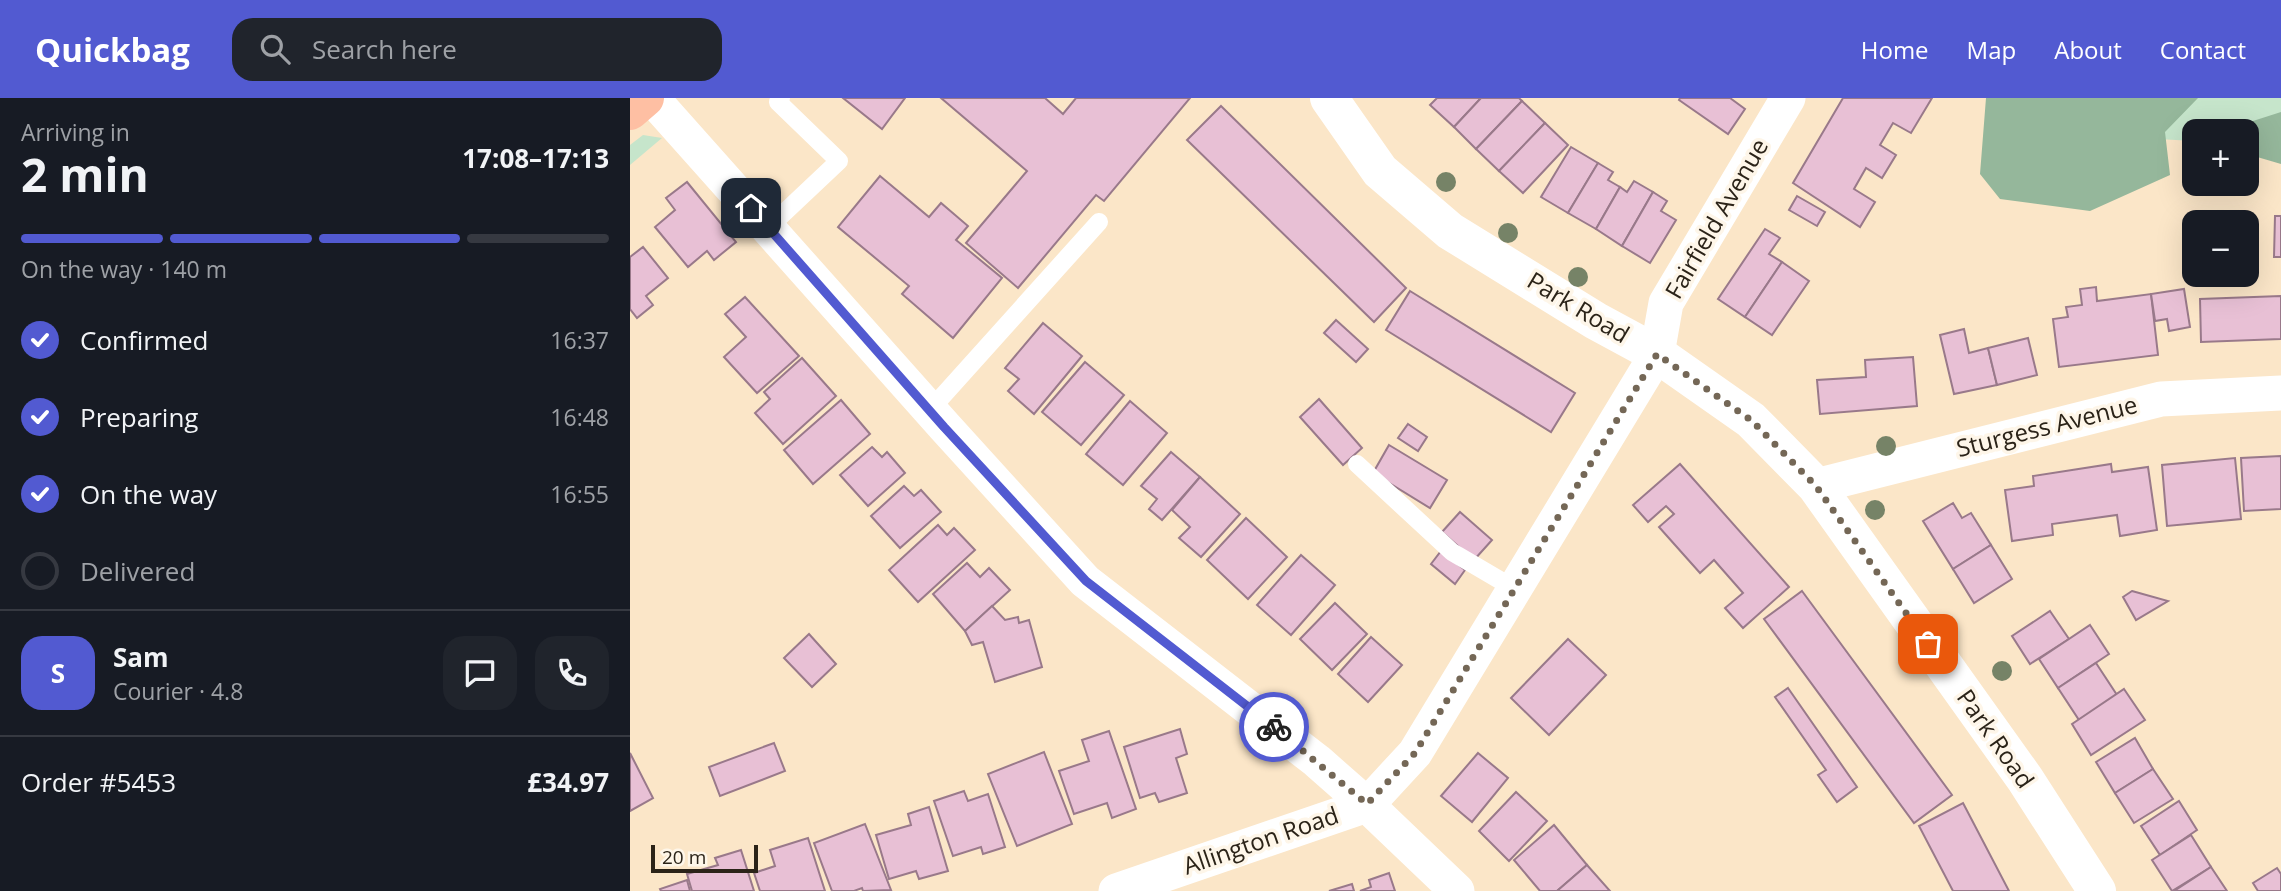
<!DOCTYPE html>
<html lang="en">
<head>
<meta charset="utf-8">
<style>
	:root { --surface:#171b24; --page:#20242c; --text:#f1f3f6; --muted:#9ea1a6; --line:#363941; --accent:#525ad1 }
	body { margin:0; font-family:"Open Sans",sans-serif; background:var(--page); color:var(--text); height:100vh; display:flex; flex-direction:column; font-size:26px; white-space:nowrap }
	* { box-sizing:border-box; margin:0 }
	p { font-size:23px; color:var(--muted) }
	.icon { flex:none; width:38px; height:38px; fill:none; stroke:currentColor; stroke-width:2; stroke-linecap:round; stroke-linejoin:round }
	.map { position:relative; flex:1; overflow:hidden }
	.sheet { display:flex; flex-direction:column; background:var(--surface); width:630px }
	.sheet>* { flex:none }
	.tools { position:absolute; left:1552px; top:21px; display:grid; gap:14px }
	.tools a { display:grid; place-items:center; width:77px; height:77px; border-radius:14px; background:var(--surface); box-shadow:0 7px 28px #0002; font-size:35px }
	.scale { position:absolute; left:21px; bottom:18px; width:107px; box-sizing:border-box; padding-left:7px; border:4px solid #2b2318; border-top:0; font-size:19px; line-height:24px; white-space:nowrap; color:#2b2318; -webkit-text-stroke:5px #fef6e9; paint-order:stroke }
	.pin { position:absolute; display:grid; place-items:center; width:60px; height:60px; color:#fff; margin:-30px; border-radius:14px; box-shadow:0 4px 10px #0006 }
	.courier { position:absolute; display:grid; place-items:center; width:70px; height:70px; margin:-35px; border:5px solid #525ad1; border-radius:50%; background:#fff; color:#222; box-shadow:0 2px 9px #0007 }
	.summary em { font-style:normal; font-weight:700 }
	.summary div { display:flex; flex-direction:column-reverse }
	.summary { display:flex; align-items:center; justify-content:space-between; height:119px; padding:0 21px }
	h1 { font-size:46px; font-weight:700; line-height:52px }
	.bar { display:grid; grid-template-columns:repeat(4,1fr); gap:10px 7px; align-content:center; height:84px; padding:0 21px }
	.bar i { height:9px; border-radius:5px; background:var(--line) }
	.bar .active { background:var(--accent) }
	.bar p { grid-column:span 4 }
	.line { display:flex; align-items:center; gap:18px; padding:0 21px; border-top:2px solid var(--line) }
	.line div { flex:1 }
	.round { display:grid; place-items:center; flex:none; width:74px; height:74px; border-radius:21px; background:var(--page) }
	ol { padding:0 21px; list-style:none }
	li { display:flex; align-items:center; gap:21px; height:77px }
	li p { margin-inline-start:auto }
	li .icon { padding:7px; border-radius:50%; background:var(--accent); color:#fff; stroke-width:4 }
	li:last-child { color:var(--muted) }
	li i { width:38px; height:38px; border:4px solid var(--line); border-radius:50% }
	header { display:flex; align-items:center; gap:42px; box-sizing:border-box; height:98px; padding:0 35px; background:var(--accent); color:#fff }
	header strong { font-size:33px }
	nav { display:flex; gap:38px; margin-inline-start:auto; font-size:24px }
	.search { width:490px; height:63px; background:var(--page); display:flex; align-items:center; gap:18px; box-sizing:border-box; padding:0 24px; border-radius:21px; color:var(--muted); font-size:26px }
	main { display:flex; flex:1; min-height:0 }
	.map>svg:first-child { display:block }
	.green { fill:#c6e5cb }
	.forest { fill:#95b79b }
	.building { fill:#e8c0d5; stroke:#99798a; stroke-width:2 }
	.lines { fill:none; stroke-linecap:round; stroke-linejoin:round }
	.service { stroke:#fff; stroke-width:18 }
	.minor { stroke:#fff; stroke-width:35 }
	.tertiary { stroke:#fff; stroke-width:38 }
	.trunk { stroke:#febfa3; stroke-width:38 }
	.tree { fill:#768367 }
	.done { stroke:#746756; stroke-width:7; stroke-dasharray:0 12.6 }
	.route { stroke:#525ad1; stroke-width:9 }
	.labels { text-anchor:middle; stroke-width:7; stroke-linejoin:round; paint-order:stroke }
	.street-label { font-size:24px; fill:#2b2318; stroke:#fef6e9 }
</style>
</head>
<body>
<header>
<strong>Quickbag</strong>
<div class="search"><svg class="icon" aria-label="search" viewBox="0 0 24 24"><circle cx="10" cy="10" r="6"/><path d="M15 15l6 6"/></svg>Search here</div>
<nav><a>Home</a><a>Map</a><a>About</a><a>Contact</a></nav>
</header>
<main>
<section class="sheet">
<div class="summary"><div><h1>2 min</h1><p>Arriving in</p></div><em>17:08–17:13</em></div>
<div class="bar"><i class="active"></i><i class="active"></i><i class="active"></i><i></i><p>On the way · 140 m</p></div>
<ol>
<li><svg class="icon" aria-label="check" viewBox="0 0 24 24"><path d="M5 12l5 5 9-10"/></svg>Confirmed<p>16:37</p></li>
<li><svg class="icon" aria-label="check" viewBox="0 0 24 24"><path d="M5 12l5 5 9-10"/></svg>Preparing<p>16:48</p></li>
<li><svg class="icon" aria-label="check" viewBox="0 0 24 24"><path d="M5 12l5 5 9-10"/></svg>On the way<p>16:55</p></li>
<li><i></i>Delivered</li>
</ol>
<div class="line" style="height:126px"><b class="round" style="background:var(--accent);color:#fff">S</b><div><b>Sam</b><p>Courier · 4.8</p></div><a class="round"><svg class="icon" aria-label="chat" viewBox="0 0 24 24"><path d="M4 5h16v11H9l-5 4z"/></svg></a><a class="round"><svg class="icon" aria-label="phone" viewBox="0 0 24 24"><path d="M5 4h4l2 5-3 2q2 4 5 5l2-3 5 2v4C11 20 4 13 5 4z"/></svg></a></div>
<div class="line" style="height:91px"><div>Order #5453</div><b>£34.97</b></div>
</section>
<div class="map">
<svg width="1651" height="793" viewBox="0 0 1651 793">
	<rect width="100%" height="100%" fill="#fbe6c8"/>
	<g class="green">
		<polygon points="1414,0 1651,0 1651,48 1617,33 1564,33 1564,43 1418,35"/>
		<polygon points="13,37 32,40 0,67 0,47"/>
	</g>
	<g class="forest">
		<polygon points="1356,0 1568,0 1535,34 1540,77 1460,113 1370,101 1350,76"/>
		<polygon points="1651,14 1651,66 1617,56 1617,33 1598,33 1598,31"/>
	</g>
	<g class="building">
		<polygon points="213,0 275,0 252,31"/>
		<polygon points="311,0 415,0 433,16 446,0 560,0 474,103 466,97 388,190 336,145 397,73"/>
		<polygon points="807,0 851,0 824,29 800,7"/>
		<polygon points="851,0 889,0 892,3 846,51 824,29"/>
		<polygon points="1050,0 1100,0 1115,11 1098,36 1049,2"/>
		<polygon points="1213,0 1302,0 1281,35 1263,25 1250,47 1266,57 1252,80 1236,70 1224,91 1245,104 1230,129 1163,85"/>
		<polygon points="892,3 915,25 869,73 846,51"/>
		<polygon points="591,8 776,190 744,224 557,42"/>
		<polygon points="915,25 938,47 893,95 869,73"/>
		<polygon points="941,49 968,65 938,115 911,99"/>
		<polygon points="968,65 983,74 978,82 990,89 966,131 938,115"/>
		<polygon points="250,78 299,119 311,105 338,128 326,142 372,180 323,240 272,196 279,188 208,129"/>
		<polygon points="1004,83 1023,94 992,148 966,131 990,89 997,94"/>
		<polygon points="57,84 106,144 84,162 77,153 58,169 25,129 45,112 36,100"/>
		<polygon points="1023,94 1037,103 1031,113 1046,122 1020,165 992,148"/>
		<polygon points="1167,98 1195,114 1187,128 1159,112"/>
		<polygon points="1645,118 1651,118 1651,159 1644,159"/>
		<polygon points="1135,131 1150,140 1139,156 1152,164 1115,219 1088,201"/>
		<polygon points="13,149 38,180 16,198 23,207 7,220 0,211 0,159"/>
		<polygon points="1152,164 1179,183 1142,237 1115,219"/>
		<polygon points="1466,189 1467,203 1521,196 1528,257 1429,269 1423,221 1438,219 1436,209 1452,207 1450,191"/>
		<polygon points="1554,191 1560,229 1539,233 1537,221 1525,223 1521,196"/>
		<polygon points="780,193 945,295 921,334 756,232"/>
		<polygon points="1651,198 1651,241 1571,244 1570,201"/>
		<polygon points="115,199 169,258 127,295 94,259 116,239 95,216"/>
		<polygon points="706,222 738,251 726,264 694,235"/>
		<polygon points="413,225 452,258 404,316 378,293 389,281 375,270"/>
		<polygon points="1334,231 1339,255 1358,250 1367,287 1324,296 1310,237"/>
		<polygon points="1398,240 1407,277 1367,287 1358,250"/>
		<polygon points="1283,259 1287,308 1190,316 1187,282 1236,279 1235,262"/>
		<polygon points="172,260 206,298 153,346 125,315 140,301 134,294"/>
		<polygon points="455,264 494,297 451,347 412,314"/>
		<polygon points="689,301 732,350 713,367 670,319"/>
		<polygon points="211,302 240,336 183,386 154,352"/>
		<polygon points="500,303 537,335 493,387 456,356"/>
		<polygon points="778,326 797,339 788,353 768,340"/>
		<polygon points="759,347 817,382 800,410 743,375"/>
		<polygon points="242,349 252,359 257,354 275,375 238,408 210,377"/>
		<polygon points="541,354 570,379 532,422 519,411 527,401 511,388"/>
		<polygon points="1651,358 1651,411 1614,413 1611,360"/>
		<polygon points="1605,360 1611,421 1537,428 1532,367"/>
		<polygon points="1050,366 1159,489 1113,530 1095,510 1113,495 1084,462 1070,475 1029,429 1044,416 1036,408 1018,424 1003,407"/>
		<polygon points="1481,366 1482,374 1518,369 1527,432 1490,438 1487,417 1422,426 1423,437 1382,443 1375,392 1404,388 1403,378"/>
		<polygon points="570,379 610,416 571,459 549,440 560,429 542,412"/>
		<polygon points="274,388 284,398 291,392 311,414 270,450 241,418"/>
		<polygon points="1323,405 1332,420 1341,415 1361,447 1323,471 1293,423"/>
		<polygon points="830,414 862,442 844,462 812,434"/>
		<polygon points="616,420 657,459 618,501 577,462"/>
		<polygon points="308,427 317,437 324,430 345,452 288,504 259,472"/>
		<polygon points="1361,447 1382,481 1344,505 1323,471"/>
		<polygon points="811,453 835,472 825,486 801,466"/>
		<polygon points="671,457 705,487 661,537 627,507"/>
		<polygon points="337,465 350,479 359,470 380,492 335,533 303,496"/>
		<polygon points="1172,493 1322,697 1284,725 1134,521"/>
		<polygon points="1502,493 1538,503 1506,522 1493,499"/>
		<polygon points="705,505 737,536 702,572 670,541"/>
		<polygon points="362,508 375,522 388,519 389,525 399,522 412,569 365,584 353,544 342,547 335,533"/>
		<polygon points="1420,513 1439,541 1400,566 1382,538"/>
		<polygon points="1460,527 1479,556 1428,590 1409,561"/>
		<polygon points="179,536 206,566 182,589 154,560"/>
		<polygon points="741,539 772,567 738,604 708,576"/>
		<polygon points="938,541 976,577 919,637 881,600"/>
		<polygon points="1466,565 1487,597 1449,622 1428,590"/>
		<polygon points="1158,590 1227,689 1207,704 1188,677 1196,672 1145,599"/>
		<polygon points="1494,591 1515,622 1461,657 1442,626"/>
		<polygon points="550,631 557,656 546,660 557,695 529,704 525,695 510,700 494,649"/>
		<polygon points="479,633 506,711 482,720 477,705 444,716 429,673 459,663 452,642"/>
		<polygon points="1505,640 1523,671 1485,695 1466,664"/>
		<polygon points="144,645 155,673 90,698 79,669"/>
		<polygon points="414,654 442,726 387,748 358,676"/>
		<polygon points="0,655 23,700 0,713"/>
		<polygon points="848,655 878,680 842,724 811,698"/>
		<polygon points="1523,671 1543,701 1504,725 1485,695"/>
		<polygon points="334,693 338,703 358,696 375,749 353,756 351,749 323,758 304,703"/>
		<polygon points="886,694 917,723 879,763 849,733"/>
		<polygon points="1549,703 1567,732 1530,757 1511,728"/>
		<polygon points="1333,705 1379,793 1323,793 1289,728"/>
		<polygon points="299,709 318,773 289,781 286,773 259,781 246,737 281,727 278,716"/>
		<polygon points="235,726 261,792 233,793 232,790 224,793 202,793 184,745"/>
		<polygon points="924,727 957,767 927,793 910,793 884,762"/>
		<polygon points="1561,737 1581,769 1542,793 1522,762"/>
		<polygon points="178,740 195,793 130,793 124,775 145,768 140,752"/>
		<polygon points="111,752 124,793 62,793 57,776 88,767 85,760"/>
		<polygon points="957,767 980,793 927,793"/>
		<polygon points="1581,769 1597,793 1544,793"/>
		<polygon points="1647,770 1651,776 1651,793 1628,793 1623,785"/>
		<polygon points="759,775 765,793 730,793 741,789 739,782"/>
		<polygon points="57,782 60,793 31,793 30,791"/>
		<polygon points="722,786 724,793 699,793"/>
	</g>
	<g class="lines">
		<g class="service">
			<polyline points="139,129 209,63 148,4 151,0"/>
			<polyline points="300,312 469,124"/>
			<polyline points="727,366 822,454 885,491"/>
		</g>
		<g class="minor">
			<polyline points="22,0 315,329 455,483 687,663 737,707 827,793"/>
			<polyline points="1186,388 1531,301 1651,295"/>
			<polyline points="486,793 737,707 785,655 1027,256 1036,205 1158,0"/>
		</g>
		<polyline class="tertiary" points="699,0 750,73 820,133 966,223 1027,256 1121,322 1186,388 1395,681 1467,793"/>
		<polyline class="trunk" points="0,13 15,0"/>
	</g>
	<g class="tree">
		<circle cx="816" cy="84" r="10"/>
		<circle cx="878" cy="135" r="10"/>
		<circle cx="948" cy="179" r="10"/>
		<circle cx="1256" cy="348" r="10"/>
		<circle cx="1245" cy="412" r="10"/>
		<circle cx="1372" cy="573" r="10"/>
	</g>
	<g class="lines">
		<polyline class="done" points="644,629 737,706 785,655 1027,256 1121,322 1186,388 1298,546"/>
		<polyline class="route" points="121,110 314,329 456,483 644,629"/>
	</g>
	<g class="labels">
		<g class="street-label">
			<text transform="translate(1087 121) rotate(-60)" y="8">Fairfield Avenue</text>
			<text transform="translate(948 210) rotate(31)" y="8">Park Road</text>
			<text transform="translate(1417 329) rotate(-14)" y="8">Sturgess Avenue</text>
			<text transform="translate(1365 641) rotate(55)" y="8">Park Road</text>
			<text transform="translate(631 743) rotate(-19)" y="8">Allington Road</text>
		</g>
	</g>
</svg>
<div class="tools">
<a>+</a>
<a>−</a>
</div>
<div class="scale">20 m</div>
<div class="pin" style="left:1298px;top:546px;background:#ea580c"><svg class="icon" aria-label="bag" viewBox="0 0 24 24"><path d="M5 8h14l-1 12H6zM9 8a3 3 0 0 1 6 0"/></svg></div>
<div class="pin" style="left:121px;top:110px;background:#1f2937"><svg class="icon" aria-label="home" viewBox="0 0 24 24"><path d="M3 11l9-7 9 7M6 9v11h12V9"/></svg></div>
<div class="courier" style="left:644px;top:629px"><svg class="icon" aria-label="bike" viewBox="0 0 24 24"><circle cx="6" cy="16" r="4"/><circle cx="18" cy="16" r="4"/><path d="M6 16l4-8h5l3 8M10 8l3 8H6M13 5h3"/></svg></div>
</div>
</main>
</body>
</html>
